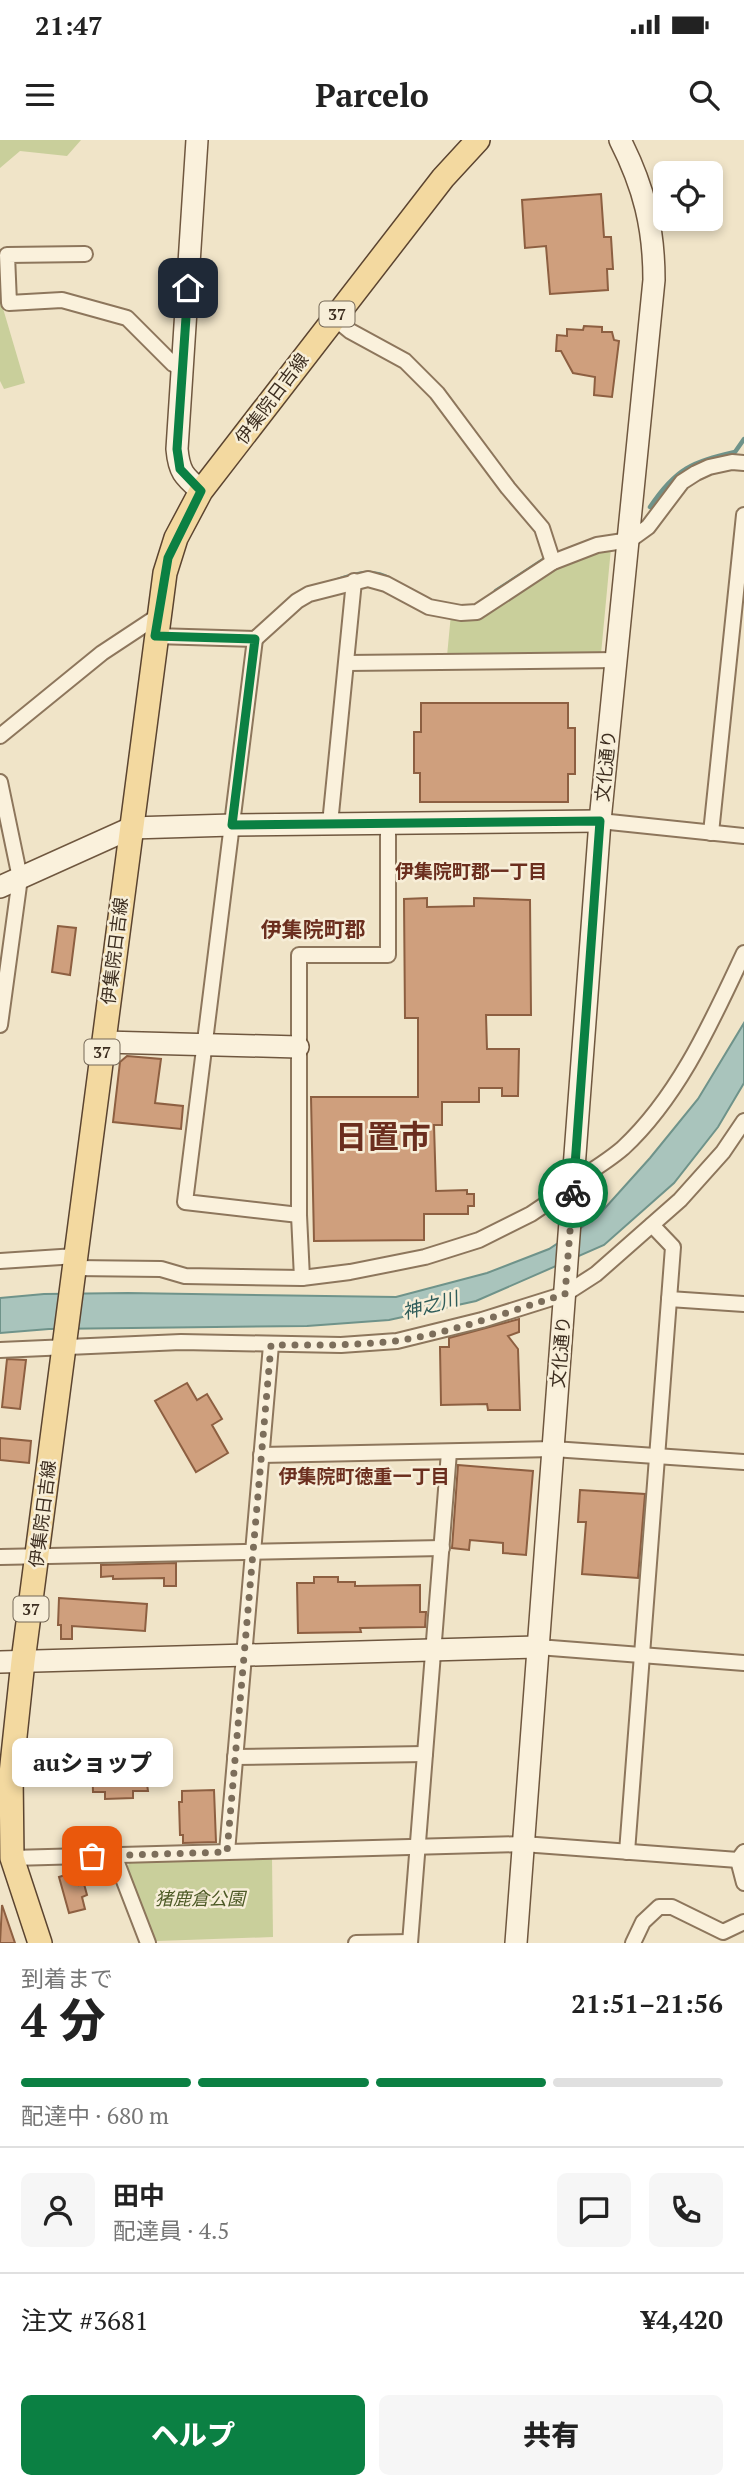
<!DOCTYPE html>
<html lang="ja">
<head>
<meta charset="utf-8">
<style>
	:root { --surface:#fff; --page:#f6f6f6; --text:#222; --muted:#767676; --line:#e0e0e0; --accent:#0b8043 }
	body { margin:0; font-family:"PT Serif","Noto Sans JP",serif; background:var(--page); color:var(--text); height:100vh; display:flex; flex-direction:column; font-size:26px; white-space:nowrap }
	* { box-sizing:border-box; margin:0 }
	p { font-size:23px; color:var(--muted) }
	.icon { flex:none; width:38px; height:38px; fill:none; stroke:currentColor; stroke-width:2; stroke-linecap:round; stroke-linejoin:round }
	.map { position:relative; height:1803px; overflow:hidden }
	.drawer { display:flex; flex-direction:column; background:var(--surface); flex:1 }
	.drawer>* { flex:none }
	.buttons { position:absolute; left:653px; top:21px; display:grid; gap:14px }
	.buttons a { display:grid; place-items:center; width:70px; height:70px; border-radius:10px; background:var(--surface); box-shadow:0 4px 10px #0003; font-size:35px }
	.pin { position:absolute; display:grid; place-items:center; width:60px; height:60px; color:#fff; margin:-30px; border-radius:14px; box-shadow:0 4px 10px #0006 }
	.courier { position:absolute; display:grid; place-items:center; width:70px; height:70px; margin:-35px; border:5px solid #0b8043; border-radius:50%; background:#fff; color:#222; box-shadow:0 2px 9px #0007 }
	.bubble { position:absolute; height:49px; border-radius:10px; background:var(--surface); box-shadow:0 4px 10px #0003; font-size:23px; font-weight:800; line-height:49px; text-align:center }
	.summary em { font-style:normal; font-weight:800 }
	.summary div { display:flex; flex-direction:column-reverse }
	.summary { display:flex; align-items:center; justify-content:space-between; height:119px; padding:0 21px }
	h1 { font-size:46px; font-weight:800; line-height:52px }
	.bar { display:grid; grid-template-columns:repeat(4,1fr); gap:10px 7px; align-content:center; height:84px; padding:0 21px }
	.bar i { height:9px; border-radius:5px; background:var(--line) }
	.bar .current { background:var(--accent) }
	.bar p { grid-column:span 4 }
	.line { display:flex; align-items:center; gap:18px; padding:0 21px; border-top:2px solid var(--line) }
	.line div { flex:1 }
	.round { display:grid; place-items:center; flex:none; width:74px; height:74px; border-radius:10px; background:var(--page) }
	.primary-button { display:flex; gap:14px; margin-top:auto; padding:14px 21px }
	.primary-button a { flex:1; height:80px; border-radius:10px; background:var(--accent); color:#fff; font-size:28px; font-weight:800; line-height:80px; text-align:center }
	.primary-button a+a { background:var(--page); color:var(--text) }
	.status { display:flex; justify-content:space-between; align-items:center; height:49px; padding:0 35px; background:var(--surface); direction:ltr }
	.status svg { height:19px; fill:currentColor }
	header { display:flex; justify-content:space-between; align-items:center; height:91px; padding:0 21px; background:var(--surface); font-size:32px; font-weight:800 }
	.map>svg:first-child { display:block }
	.green { fill:#c9cf9b }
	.water { fill:#a9c4bc; stroke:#6f938a; stroke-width:2 }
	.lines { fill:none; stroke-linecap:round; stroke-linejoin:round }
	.stream { stroke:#6f938a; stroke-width:4.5 }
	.building { fill:#cf9f7d; stroke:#8d5f41; stroke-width:2 }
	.street-casing { stroke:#8d765c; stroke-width:18 }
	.secondary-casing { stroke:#6f573f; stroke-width:24 }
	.primary-casing { stroke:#5b4430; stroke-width:26 }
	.street { stroke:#faf1dc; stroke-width:14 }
	.secondary { stroke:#faf1dc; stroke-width:21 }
	.primary { stroke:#f3d9a0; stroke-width:23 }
	.done { stroke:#7c6e5b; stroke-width:7; stroke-dasharray:0 12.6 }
	.route { stroke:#0b8043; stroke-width:9 }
	.labels { text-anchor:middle; stroke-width:5; stroke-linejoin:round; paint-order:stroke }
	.shield { fill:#f7eed8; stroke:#756857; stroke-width:2 }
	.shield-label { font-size:16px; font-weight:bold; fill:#3d2e20 }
	.street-label { font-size:18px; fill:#3d2e20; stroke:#f7eed8 }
	.park-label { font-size:18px; font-style:italic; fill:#4d5a26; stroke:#f7eed8 }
	.neighbourhood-label { font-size:19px; font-weight:bold; fill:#6b2e1e; stroke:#f7eed8 }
	.water-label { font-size:19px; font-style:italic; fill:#2f5d5a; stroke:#f7eed8 }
	.quarter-label { font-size:21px; font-weight:bold; fill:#6b2e1e; stroke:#f7eed8 }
	.town-label { font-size:32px; font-weight:bold; fill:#6b2e1e; stroke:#f7eed8 }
</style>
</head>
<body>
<div class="status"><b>21:47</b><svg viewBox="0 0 49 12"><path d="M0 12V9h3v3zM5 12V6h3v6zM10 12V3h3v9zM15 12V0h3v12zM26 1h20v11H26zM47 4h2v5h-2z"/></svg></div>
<header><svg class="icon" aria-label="menu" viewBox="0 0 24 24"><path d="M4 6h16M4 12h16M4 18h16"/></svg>Parcelo<svg class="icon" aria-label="search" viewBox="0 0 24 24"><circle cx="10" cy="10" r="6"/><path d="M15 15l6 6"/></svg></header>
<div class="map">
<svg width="744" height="1803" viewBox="0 0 744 1803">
	<rect width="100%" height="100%" fill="#f0e4c8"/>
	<g class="green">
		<polygon points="0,0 81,0 67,16 20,11 0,28"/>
		<polygon points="0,152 2,165 25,243 4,249 0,241"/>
		<path d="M 611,408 L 601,514 L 447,516 L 451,474 L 468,478 C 510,451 561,413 611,408 Z"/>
		<polygon points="272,1718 273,1797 157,1801 152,1799 127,1728 130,1721"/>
	</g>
	<polygon class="water" points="744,883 744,943 718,987 674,1043 604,1105 476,1161 389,1180 307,1186 49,1189 0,1193 0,1158 44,1154 128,1153 396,1157 487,1133 549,1109 597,1077 650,1018 698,959"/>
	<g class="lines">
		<g class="stream">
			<path d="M 650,367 C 676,328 692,322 735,312 L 744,299"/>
			<polyline points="569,409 593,400"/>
			<path d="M 335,441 C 354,434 372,428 390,439"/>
			<polyline points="496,451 548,417"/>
		</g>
	</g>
	<g class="building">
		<polygon points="601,54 604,97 611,97 613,129 607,129 608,150 550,154 546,106 525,108 522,60"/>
		<polygon points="584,186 602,187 602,192 612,192 614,200 619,201 612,257 594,255 595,237 573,233 561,211 556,211 557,195 567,196 567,189 583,190"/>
		<polygon points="421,563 568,563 568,588 575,588 575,634 568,634 568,662 420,662 420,633 414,633 414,592 421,592"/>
		<polygon points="427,758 427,767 474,766 474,758 530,760 531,875 486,875 487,909 519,909 518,956 502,956 502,948 479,948 479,962 442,962 442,985 434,985 436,1051 467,1050 467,1054 474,1054 474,1066 468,1066 468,1074 424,1074 424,1100 314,1101 311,957 418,957 418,878 405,878 404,759"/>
		<polygon points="58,786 76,788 70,835 52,832"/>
		<polygon points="127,916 161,919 155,963 183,966 181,989 113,982 120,922"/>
		<polygon points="519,1179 519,1192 508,1196 518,1209 520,1270 488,1270 487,1264 441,1265 440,1207 449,1207 449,1198"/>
		<polygon points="7,1219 26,1220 20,1269 2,1267"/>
		<polygon points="187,1243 197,1260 207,1254 222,1279 212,1285 228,1313 196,1332 155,1261"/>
		<polygon points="0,1298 31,1301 29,1323 0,1320"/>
		<polygon points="458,1325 533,1331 526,1415 503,1413 503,1403 470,1400 469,1410 452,1408"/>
		<polygon points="580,1350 645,1354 638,1438 582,1434 586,1382 578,1382"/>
		<polygon points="176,1423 176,1446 164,1446 164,1438 113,1439 113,1436 101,1437 101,1425"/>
		<polygon points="314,1437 338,1437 338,1442 355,1442 355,1446 420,1445 420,1472 426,1472 425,1487 360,1488 361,1492 298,1493 297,1443 314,1443"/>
		<polygon points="59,1458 147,1464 145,1491 72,1486 72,1499 61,1499 61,1485 58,1485"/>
		<polygon points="146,1616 146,1631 155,1631 155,1644 147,1644 148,1651 133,1651 133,1658 105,1659 105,1652 93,1652 92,1617"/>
		<polygon points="214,1650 216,1702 183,1703 183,1695 180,1695 179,1662 182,1662 182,1651"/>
		<polygon points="75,1732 79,1745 84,1744 87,1755 82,1757 85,1769 69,1773 59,1737"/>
		<polygon points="2,1765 15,1803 0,1803"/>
	</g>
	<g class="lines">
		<defs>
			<g id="street">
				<polyline points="85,114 7,115 9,163 62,160 127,178 173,224 182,229"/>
				<polyline points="334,178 350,191 405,221 437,253 508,348 542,388 553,422"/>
				<polyline points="155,496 255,499 297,461 309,454 368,439 386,444 429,467 461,473 477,472 553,422 597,405 630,400 648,387 682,342 696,333 709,327 732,322 744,323"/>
				<polyline points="255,499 185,1062 299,1075"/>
				<polyline points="347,523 618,520"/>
				<polyline points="0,596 102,513 158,476"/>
				<polyline points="0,642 20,738 0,885"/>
				<polyline points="600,681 744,696"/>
				<polyline points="330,684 354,441"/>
				<polyline points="711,693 744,375"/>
				<path d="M 574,1042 C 591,1031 608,1021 623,1008 C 679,956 712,881 744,813"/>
				<polyline points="0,1121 76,1116"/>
				<polyline points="75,1128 161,1129 185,1136 302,1138 350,1132 425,1117 479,1100 531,1074 574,1045"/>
				<polyline points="302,1138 299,1075 299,815 388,815 388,683"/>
				<polyline points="669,1159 744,1164"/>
				<polyline points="0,1210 181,1202 341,1205 397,1201 482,1180 565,1154 596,1134 680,1060 723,1012 744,981"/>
				<polyline points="261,1315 553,1309 744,1322"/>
				<polyline points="0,1417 442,1408"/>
				<polyline points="538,1507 744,1523"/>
				<polyline points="235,1617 425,1614"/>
				<polyline points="227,1712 271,1205"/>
				<polyline points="627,1712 673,1107 652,1085"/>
				<polyline points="114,1715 148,1803"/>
				<polyline points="12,1718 523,1704 738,1720 744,1712"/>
				<polyline points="738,1720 744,1743"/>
				<polyline points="356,1803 410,1802"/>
				<polyline points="410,1803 449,1312"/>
				<polyline points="633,1803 643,1782 659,1767 672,1767 723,1792 744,1782"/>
			</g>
			<g id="secondary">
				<path d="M 197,0 L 177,309 C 179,332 184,336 201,351"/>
				<polyline points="0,747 131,688 232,685 600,681"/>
				<polyline points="104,902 298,907"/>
				<polyline points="0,1522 538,1507"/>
				<path d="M 516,1803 L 600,681 L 654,140 C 654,88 644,47 620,0"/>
			</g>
			<polyline id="primary" points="40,1803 12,1718 11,1634 23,1521 165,433 176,398 201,351 443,38 478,0"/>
		</defs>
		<use href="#street" class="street-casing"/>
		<use href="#secondary" class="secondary-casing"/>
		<use href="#primary" class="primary-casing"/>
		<use href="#street" class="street"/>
		<use href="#secondary" class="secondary"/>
		<use href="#primary" class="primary"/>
	</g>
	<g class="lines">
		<path class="done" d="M 92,1716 L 227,1712 L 271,1205 C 313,1205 354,1206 395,1201 C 453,1193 510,1171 565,1154 L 573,1053"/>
		<polyline class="route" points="188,148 177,309 180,329 201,351 168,418 155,496 255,499 232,685 600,681 573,1053"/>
	</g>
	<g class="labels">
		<g class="shield">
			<rect x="319.5" y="161.5" width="35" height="25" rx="5"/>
			<rect x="84.5" y="899.5" width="35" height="25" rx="5"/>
			<rect x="13.5" y="1456.5" width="35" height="25" rx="5"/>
		</g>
		<g class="shield-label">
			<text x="337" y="180">37</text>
			<text x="102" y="918">37</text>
			<text x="31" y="1475">37</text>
		</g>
		<g class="street-label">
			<text transform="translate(272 259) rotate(-53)" y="6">伊集院日吉線</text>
			<text transform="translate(606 626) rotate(-84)" y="6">文化通り</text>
			<text transform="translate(115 811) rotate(-83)" y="6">伊集院日吉線</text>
			<text transform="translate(561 1212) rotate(-85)" y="6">文化通り</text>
			<text transform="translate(43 1374) rotate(-83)" y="6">伊集院日吉線</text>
		</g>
		<g class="park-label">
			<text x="200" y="1765">猪鹿倉公園</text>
		</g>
		<g class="neighbourhood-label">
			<text x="471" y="738">伊集院町郡一丁目</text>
			<text x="364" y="1343">伊集院町徳重一丁目</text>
		</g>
		<g class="water-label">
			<text transform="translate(430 1165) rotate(-15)" y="7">神之川</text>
		</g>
		<g class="quarter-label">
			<text x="313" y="797">伊集院町郡</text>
		</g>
		<g class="town-label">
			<text x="383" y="1008">日置市</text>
		</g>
	</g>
</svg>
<div class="buttons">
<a><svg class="icon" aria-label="locate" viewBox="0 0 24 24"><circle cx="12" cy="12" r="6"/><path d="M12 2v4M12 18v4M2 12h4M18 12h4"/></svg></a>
</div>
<div class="pin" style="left:92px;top:1716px;background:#ea580c"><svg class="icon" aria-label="bag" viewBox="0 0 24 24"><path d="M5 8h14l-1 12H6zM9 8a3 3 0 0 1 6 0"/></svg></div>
<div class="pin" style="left:188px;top:148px;background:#1f2937"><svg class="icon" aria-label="home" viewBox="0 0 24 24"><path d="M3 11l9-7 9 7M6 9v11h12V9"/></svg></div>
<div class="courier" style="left:573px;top:1053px"><svg class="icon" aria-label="bike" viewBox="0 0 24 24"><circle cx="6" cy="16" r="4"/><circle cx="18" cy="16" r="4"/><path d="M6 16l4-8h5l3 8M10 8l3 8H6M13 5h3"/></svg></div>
<div class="bubble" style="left:12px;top:1598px;width:161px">auショップ</div>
</div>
<section class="drawer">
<div class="summary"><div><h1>4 分</h1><p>到着まで</p></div><em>21:51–21:56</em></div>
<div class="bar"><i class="current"></i><i class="current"></i><i class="current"></i><i></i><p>配達中 · 680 m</p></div>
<div class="line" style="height:126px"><a class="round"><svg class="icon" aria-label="person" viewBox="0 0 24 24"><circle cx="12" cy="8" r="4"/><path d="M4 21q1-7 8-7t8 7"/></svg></a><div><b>田中</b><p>配達員 · 4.5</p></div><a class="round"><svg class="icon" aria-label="chat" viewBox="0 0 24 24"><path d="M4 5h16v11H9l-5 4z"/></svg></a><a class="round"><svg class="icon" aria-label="phone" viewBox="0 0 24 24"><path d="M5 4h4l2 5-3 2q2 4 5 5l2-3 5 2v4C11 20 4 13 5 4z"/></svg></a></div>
<div class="line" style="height:91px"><div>注文 #3681</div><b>¥4,420</b></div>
<div class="primary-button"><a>ヘルプ</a><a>共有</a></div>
</section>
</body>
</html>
